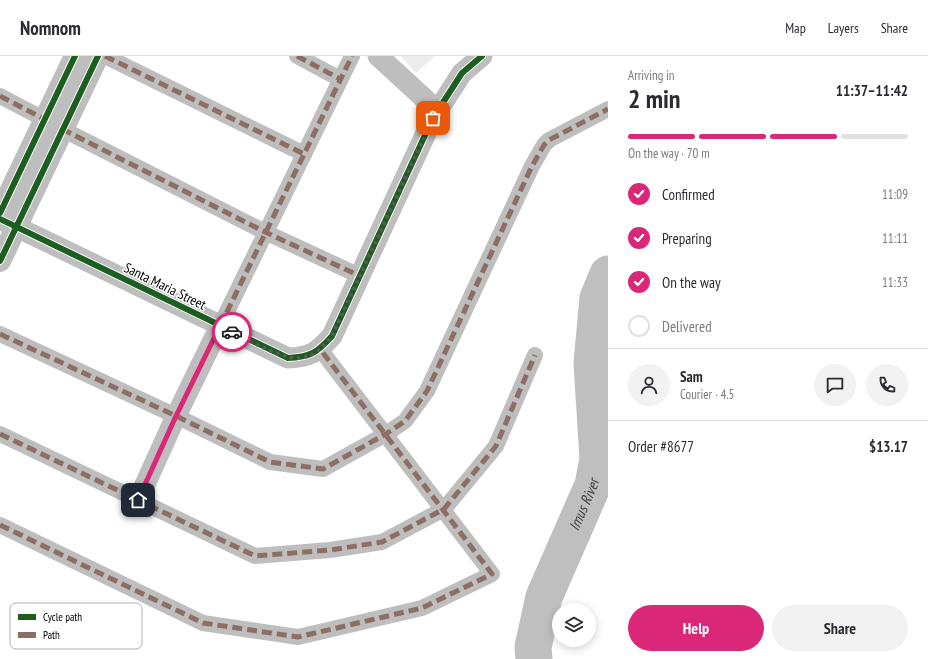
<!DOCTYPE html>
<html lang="en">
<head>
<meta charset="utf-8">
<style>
	:root { --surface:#fff; --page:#f2f2f3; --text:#2b2b33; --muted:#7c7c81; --line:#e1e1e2; --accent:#db2777 }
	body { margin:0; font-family:"PT Sans Narrow",sans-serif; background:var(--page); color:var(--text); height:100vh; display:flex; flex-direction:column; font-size:15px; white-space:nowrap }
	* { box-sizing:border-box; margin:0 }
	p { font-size:13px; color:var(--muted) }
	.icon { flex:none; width:22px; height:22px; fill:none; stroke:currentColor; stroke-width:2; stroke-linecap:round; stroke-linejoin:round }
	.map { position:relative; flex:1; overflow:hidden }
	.panel { display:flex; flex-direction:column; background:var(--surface); width:320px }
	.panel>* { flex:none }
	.tools { position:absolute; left:552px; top:547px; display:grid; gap:8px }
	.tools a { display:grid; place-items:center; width:44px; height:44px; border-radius:50%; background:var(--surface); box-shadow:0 2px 10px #0003; font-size:20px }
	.pin { position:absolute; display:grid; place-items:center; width:34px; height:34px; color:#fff; margin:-17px; border-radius:8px; box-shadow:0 2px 6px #0006 }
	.courier { position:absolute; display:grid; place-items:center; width:40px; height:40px; margin:-20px; border:3px solid #db2777; border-radius:50%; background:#fff; color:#222; box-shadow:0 1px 5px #0007 }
	.overview em { font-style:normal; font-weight:800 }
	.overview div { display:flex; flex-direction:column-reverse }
	.overview { display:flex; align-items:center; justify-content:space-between; height:68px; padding:0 20px }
	h1 { font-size:26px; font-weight:800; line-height:30px }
	.bar { display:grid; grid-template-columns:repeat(4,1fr); gap:6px 4px; align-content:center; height:48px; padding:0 20px }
	.bar i { height:5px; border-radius:3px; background:var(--line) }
	.bar .current { background:var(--accent) }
	.bar p { grid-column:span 4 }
	.line { display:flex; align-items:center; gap:10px; padding:0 20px; border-top:1px solid var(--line) }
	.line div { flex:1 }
	.round { display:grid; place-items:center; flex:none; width:42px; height:42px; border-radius:21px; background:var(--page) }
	ol { padding:0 20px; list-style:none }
	li { display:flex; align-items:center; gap:12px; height:44px }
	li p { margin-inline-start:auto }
	li .icon { padding:4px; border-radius:50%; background:var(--accent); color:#fff; stroke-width:4 }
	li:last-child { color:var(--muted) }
	li i { width:22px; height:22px; border:2px solid var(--line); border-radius:50% }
	.action { display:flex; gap:8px; margin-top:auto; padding:8px 20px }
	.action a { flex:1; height:46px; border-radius:24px; background:var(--accent); color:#fff; font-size:16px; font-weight:800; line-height:46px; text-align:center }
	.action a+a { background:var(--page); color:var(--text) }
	header { display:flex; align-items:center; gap:24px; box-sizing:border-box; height:56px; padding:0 20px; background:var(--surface); border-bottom:1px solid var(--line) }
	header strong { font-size:19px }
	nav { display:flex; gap:22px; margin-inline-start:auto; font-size:14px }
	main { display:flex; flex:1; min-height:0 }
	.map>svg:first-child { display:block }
	.pitch { fill:#ececec }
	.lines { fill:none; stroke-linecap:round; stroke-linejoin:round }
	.river { stroke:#bfbfbf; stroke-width:37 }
	.pedestrian { stroke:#bebebe; stroke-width:16 }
	.minor { stroke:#bebebe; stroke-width:21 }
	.tertiary { stroke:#bebebe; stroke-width:22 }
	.quiet { stroke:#8d6e63; stroke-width:5; stroke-dasharray:10 5; stroke-linecap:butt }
	.cycleway-casing { stroke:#fff; stroke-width:8 }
	.cycleway { stroke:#1b5e20; stroke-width:6 }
	.done { stroke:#595959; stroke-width:4; stroke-dasharray:0 7.2 }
	.route { stroke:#db2777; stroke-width:5 }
	.labels { text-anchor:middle; stroke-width:3; stroke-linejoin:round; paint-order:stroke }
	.street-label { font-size:14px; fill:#000; stroke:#fff }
	.water-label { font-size:15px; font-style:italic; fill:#444; stroke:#fff }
	.key { fill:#fff; stroke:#b2b2b2; stroke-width:1 }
	.key-label { font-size:11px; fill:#000 }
</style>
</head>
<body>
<header>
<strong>Nomnom</strong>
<nav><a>Map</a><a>Layers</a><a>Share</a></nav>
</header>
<main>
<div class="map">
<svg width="608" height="603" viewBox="0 0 608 603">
	<rect width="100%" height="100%" fill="#fff"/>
	<polygon class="pitch" points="401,0 435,0 416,17"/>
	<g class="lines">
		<path class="river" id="s1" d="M 534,603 L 533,591 L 544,541 L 593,429 L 598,403 L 592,307 L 598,242 L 608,218"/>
		<g class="pedestrian">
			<polyline points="105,0 304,98"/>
			<polyline points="297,0 340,23"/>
			<polyline points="0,40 44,63"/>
			<polyline points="62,73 265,176 360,220"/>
			<polyline points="220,270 352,0"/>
			<polyline points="0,278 176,360 270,406 323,413 386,378 405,365 427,335 532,110 544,89 549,84 608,53"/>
			<polyline points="0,378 255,500 330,494 382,486 444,453 496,390 535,299"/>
			<polyline points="0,469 203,567 298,581 422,552 492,518 320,293"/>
		</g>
		<g class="minor">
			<polyline points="378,0 438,55"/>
			<path d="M 0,163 L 288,302 C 310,301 317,297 332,280 L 433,62 L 462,17 L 482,0"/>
			<polyline points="138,444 176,360 220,270"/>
		</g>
		<g class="tertiary">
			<polyline points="0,157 75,0"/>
			<polyline points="0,205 98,0"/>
		</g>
		<g class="quiet">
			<polyline points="105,0 304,98"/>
			<polyline points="297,0 340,23"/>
			<polyline points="0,40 44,63"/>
			<polyline points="62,73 265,176 360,220"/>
			<polyline points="220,270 352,0"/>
			<polyline points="0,278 176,360 270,406 323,413 386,378 405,365 427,335 532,110 544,89 549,84 608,53"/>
			<polyline points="0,378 255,500 330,494 382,486 444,453 496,390 535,299"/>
			<polyline points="0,469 203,567 298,581 422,552 492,518 320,293"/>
		</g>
		<defs>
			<g id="cycleway">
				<polyline points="0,157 75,0"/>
				<path d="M 0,163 L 288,302 C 310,301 317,297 332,280 L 433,62 L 462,17 L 482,0"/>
				<polyline points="0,205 98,0"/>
			</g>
		</defs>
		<use href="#cycleway" class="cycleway-casing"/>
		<use href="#cycleway" class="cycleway"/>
	</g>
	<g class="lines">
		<path class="done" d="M 232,276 C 250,284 286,307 305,301 C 317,298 324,289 332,280 L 433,62"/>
		<polyline class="route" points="138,444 176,360 220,270 232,276"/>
	</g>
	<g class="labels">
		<g class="street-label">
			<text transform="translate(165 230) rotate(26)" y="5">Santa Maria Street</text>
		</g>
		<g class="water-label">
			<text dy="5" stroke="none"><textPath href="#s1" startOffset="164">Imus River</textPath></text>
		</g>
	</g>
	<rect x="10" y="547" width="132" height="46" rx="6" class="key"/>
	<rect x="18" y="558" width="18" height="6" fill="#1b5e20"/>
	<rect x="18" y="576" width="18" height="6" fill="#8d6e63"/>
	<g class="key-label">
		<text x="43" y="565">Cycle path</text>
		<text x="43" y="583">Path</text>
	</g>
</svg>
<div class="tools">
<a><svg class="icon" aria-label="layers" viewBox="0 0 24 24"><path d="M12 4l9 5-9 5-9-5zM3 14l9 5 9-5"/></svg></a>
</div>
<div class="pin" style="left:433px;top:62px;background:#ea580c"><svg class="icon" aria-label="bag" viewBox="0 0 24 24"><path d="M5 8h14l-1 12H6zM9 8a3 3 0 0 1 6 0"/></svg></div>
<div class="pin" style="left:138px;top:444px;background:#1f2937"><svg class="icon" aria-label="home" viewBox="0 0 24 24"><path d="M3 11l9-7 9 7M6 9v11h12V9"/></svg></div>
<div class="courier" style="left:232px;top:276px"><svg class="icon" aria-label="car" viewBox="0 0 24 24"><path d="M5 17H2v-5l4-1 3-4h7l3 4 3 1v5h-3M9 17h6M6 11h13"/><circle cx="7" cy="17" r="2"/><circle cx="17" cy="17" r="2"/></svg></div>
</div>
<section class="panel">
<div class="overview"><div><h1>2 min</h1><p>Arriving in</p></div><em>11:37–11:42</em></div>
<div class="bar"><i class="current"></i><i class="current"></i><i class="current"></i><i></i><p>On the way · 70 m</p></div>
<ol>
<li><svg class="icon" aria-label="check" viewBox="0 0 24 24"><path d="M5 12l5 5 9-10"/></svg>Confirmed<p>11:09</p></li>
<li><svg class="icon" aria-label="check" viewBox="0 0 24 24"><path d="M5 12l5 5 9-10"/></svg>Preparing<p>11:11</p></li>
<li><svg class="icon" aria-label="check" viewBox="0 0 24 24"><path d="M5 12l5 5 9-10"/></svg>On the way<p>11:33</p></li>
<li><i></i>Delivered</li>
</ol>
<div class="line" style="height:72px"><a class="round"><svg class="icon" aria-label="person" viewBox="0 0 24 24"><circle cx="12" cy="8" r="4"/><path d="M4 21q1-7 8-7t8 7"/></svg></a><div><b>Sam</b><p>Courier · 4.5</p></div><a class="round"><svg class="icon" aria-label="chat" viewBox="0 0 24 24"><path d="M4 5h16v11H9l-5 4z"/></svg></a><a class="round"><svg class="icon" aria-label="phone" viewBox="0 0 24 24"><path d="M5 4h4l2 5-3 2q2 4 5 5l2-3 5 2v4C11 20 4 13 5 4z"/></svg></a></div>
<div class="line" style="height:52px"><div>Order #8677</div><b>$13.17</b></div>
<div class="action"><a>Help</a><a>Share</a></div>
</section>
</main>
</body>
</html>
